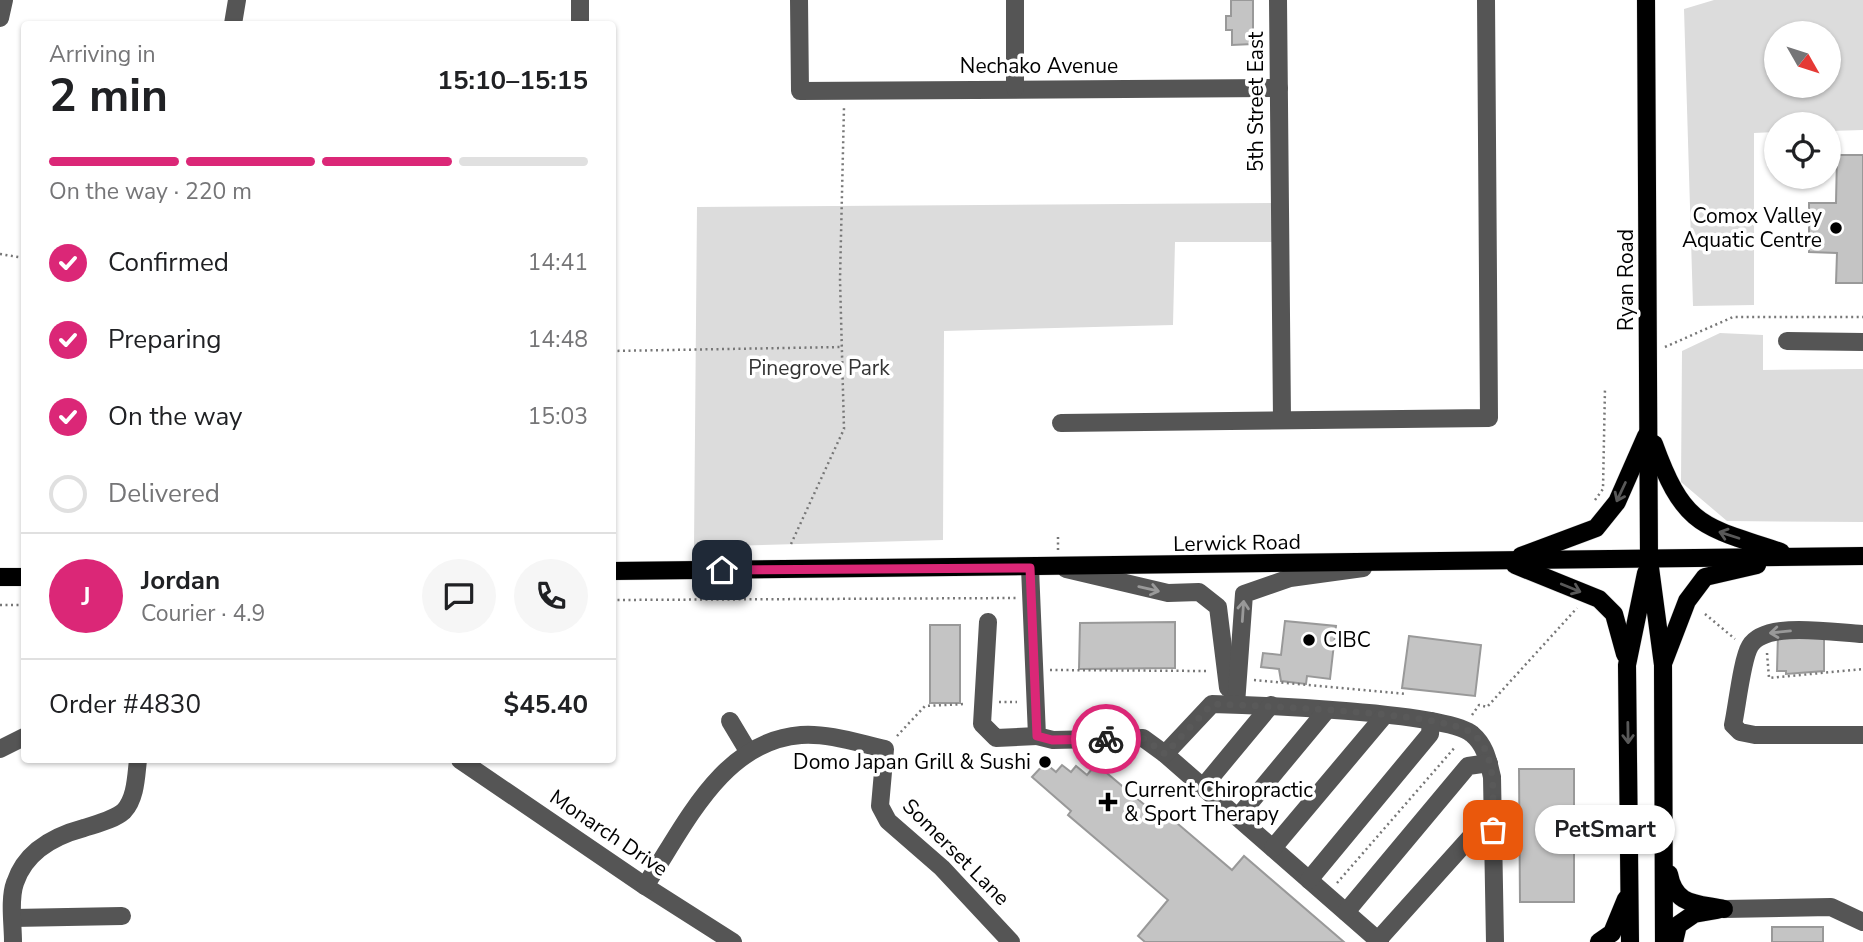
<!DOCTYPE html>
<html lang="en">
<head>
<meta charset="utf-8">
<style>
	:root { --surface:#fff; --page:#f6f6f6; --text:#202124; --muted:#757577; --line:#e0e0e0; --accent:#db2777 }
	body { margin:0; font-family:"Nunito Sans",sans-serif; background:var(--page); color:var(--text); height:100vh; display:flex; flex-direction:column; font-size:26px; white-space:nowrap }
	* { box-sizing:border-box; margin:0 }
	p { font-size:23px; color:var(--muted) }
	.icon { flex:none; width:38px; height:38px; fill:none; stroke:currentColor; stroke-width:2; stroke-linecap:round; stroke-linejoin:round }
	.map { position:relative; flex:1; overflow:hidden }
	.side { position:absolute; left:21px; top:21px; width:595px; height:742px; display:flex; flex-direction:column; background:var(--surface); border-radius:7px; box-shadow:0 2px 5px #0004 }
	.side>* { flex:none }
	.needle { width:46px; rotate:129deg }
	.fabs { position:absolute; left:1764px; top:21px; display:grid; gap:14px }
	.fabs a { display:grid; place-items:center; width:77px; height:77px; border-radius:50%; background:var(--surface); box-shadow:0 2px 5px #0004; font-size:35px }
	.pin { position:absolute; display:grid; place-items:center; width:60px; height:60px; color:#fff; margin:-30px; border-radius:14px; box-shadow:0 4px 10px #0006 }
	.courier { position:absolute; display:grid; place-items:center; width:70px; height:70px; margin:-35px; border:5px solid #db2777; border-radius:50%; background:#fff; color:#222; box-shadow:0 2px 9px #0007 }
	.bubble { position:absolute; height:49px; border-radius:24px; background:var(--surface); box-shadow:0 2px 5px #0004; font-size:23px; font-weight:700; line-height:49px; text-align:center }
	.overview em { font-style:normal; font-weight:700 }
	.overview div { display:flex; flex-direction:column-reverse }
	.overview { display:flex; align-items:center; justify-content:space-between; height:119px; padding:0 28px }
	h1 { font-size:46px; font-weight:700; line-height:52px }
	.bar { display:grid; grid-template-columns:repeat(4,1fr); gap:10px 7px; align-content:center; height:84px; padding:0 28px }
	.bar i { height:9px; border-radius:5px; background:var(--line) }
	.bar .selected { background:var(--accent) }
	.bar p { grid-column:span 4 }
	.line { display:flex; align-items:center; gap:18px; padding:0 28px; border-top:2px solid var(--line) }
	.line div { flex:1 }
	.round { display:grid; place-items:center; flex:none; width:74px; height:74px; border-radius:37px; background:var(--page) }
	ol { padding:0 28px; list-style:none }
	li { display:flex; align-items:center; gap:21px; height:77px }
	li p { margin-inline-start:auto }
	li .icon { padding:7px; border-radius:50%; background:var(--accent); color:#fff; stroke-width:4 }
	li:last-child { color:var(--muted) }
	li i { width:38px; height:38px; border:4px solid var(--line); border-radius:50% }
	.map>svg:first-child { display:block }
	.green { fill:#dcdcdc; fill-rule:evenodd }
	.building { fill:#c4c4c4; stroke:#999; stroke-width:2 }
	.lines { fill:none; stroke-linecap:round; stroke-linejoin:round }
	.major-casing { stroke:#dbdbdb; stroke-width:19 }
	.path { stroke:#777; stroke-width:2.5; stroke-dasharray:2 3.5; stroke-linecap:butt }
	.minor { stroke:#555; stroke-width:18 }
	.major { stroke:#000; stroke-width:18 }
	.oneway { stroke:#595959 }
	.oneway2 { stroke:#999 }
	.done { stroke:#595959; stroke-width:7; stroke-dasharray:0 12.6 }
	.route { stroke:#db2777; stroke-width:9 }
	.poi-dot { fill:#000; stroke:#fff; stroke-width:2.5 }
	.labels { text-anchor:middle; stroke-width:7; stroke-linejoin:round; paint-order:stroke }
	.street-label { font-size:21px; fill:#000; stroke:#fff }
	.poi-label { font-size:21px; fill:#000; stroke:#fff; text-anchor:end }
	.park-label { font-size:21px; fill:#333; stroke:#fff }
</style>
</head>
<body>
<div class="map">
<svg width="1863" height="942" viewBox="0 0 1863 942">
	<rect width="100%" height="100%" fill="#fff"/>
	<g class="green">
		<path d="M 1714,0 L 1863,0 L 1863,130 L 1829,131 L 1829,124 L 1776,124 L 1776,132 L 1754,133 L 1754,305 L 1693,306 L 1684,9 ZM 1776,33 L 1829,33 L 1829,86 L 1776,86 Z"/>
		<polygon points="1279,203 1279,242 1175,242 1173,325 944,331 943,540 694,547 697,207"/>
		<polygon points="1720,333 1763,335 1763,370 1863,369 1863,522 1727,521 1681,482 1682,351"/>
	</g>
	<g class="building">
		<polygon points="1231,0 1253,0 1253,44 1232,45 1232,30 1226,30 1226,16 1231,16"/>
		<polygon points="1837,155 1863,155 1863,283 1836,283 1837,253 1809,252 1809,203 1836,203"/>
		<polygon points="1285,621 1336,626 1330,679 1307,676 1306,684 1281,681 1279,669 1261,667 1263,653 1281,655"/>
		<polygon points="1175,622 1175,668 1079,669 1080,623"/>
		<rect x="930" y="625" width="30" height="78"/>
		<polygon points="1778,633 1824,634 1824,671 1786,674 1786,671 1777,671"/>
		<polygon points="1409,636 1481,645 1475,696 1402,688"/>
		<polygon points="1045,763 1056,772 1062,765 1071,772 1076,766 1087,775 1096,764 1159,817 1164,812 1232,870 1244,856 1344,942 1145,942 1138,936 1168,900 1068,815 1071,811 1032,777"/>
		<polygon points="1519,769 1574,769 1574,902 1520,902"/>
		<rect x="1772" y="927" width="51" height="15"/>
	</g>
	<g class="lines">
		<defs>
			<g id="major">
				<polyline points="1646,0 1649,560 1663,665 1664,942"/>
				<path d="M 1654,444 C 1684,527 1702,526 1781,552"/>
				<polyline points="1521,556 1596,528 1617,502 1646,436"/>
				<polyline points="1515,565 1599,599 1614,614 1625,654"/>
				<polyline points="612,571 1863,556"/>
				<polyline points="0,577 24,577"/>
				<polyline points="1664,661 1687,601 1705,577 1757,565"/>
				<path d="M 1669,874 C 1675,906 1696,903 1724,909"/>
				<polyline points="1599,942 1612,933 1626,899"/>
				<polyline points="1630,942 1627,665 1646,573"/>
				<polyline points="1674,942 1678,925 1694,914 1717,910"/>
			</g>
		</defs>
		<use href="#major" class="major-casing"/>
		<g class="path">
			<polyline points="0,254 24,258"/>
			<polyline points="1665,347 1733,317 1863,317"/>
			<polyline points="612,351 842,347"/>
			<polyline points="1595,500 1603,489 1605,388"/>
			<polyline points="1058,537 1058,550"/>
			<polyline points="791,544 844,429 840,279 844,107"/>
			<polyline points="612,600 1016,598"/>
			<polyline points="0,605 24,605"/>
			<polyline points="1705,614 1735,639"/>
			<polyline points="1767,653 1769,678 1863,669"/>
			<polyline points="1050,670 1207,671"/>
			<polyline points="1254,680 1407,694"/>
			<polyline points="999,702 1017,702"/>
			<polyline points="1472,715 1479,705 1487,707 1577,608"/>
			<polyline points="897,736 925,706 965,704"/>
			<polyline points="1337,883 1456,746"/>
		</g>
		<g class="minor">
			<polyline points="580,0 580,24"/>
			<polyline points="799,0 800,91 1279,88"/>
			<polyline points="1015,0 1015,88"/>
			<polyline points="1278,0 1282,420"/>
			<polyline points="0,18 4,0"/>
			<polyline points="233,24 237,0"/>
			<polyline points="1787,341 1863,342"/>
			<polyline points="1061,423 1489,418 1486,0"/>
			<polyline points="1030,568 1037,736 1053,740 1143,738 1165,754 1380,942"/>
			<polyline points="1066,569 1168,593 1199,592 1218,607 1228,688"/>
			<polyline points="988,622 982,724 996,738 1037,736"/>
			<path d="M 1863,634 C 1836,633 1765,620 1750,646 C 1742,659 1737,707 1733,725 L 1740,732 L 1755,735 L 1863,735"/>
			<polyline points="1236,704 1244,594 1290,578 1363,568"/>
			<polyline points="730,721 748,751"/>
			<polyline points="0,749 24,737"/>
			<path d="M 1165,754 L 1212,704 C 1254,705 1448,712 1472,734 C 1486,746 1488,761 1492,777 L 1495,942"/>
			<polyline points="460,760 645,886 733,942"/>
			<polyline points="1203,787 1271,705"/>
			<polyline points="1238,817 1326,711"/>
			<polyline points="1273,848 1384,716"/>
			<polyline points="1309,880 1430,734 1431,721"/>
			<path d="M 645,886 C 684,828 721,741 801,735 C 828,733 858,743 885,749 L 880,806 L 888,821 L 942,868 L 1011,942"/>
			<polyline points="1724,909 1831,907 1863,922"/>
			<polyline points="1346,912 1468,766 1489,763"/>
			<polyline points="13,918 122,916"/>
			<polyline points="1378,940 1476,831 1493,830"/>
			<path d="M 13,942 C 13,924 9,899 15,883 C 25,852 54,836 84,828 C 96,824 114,820 124,811 C 136,798 136,776 138,760"/>
		</g>
		<use href="#major" class="major"/>
	</g>
	<defs><path id="oneway-shaft" d="M-6 0H5M1.5-3L5.5 0L1.5 3" fill="none" stroke-width="1.6" stroke-linecap="round" stroke-linejoin="round" transform="scale(1.75)"/></defs>
	<g class="oneway">
		<use href="#oneway-shaft" transform="translate(1621 492) rotate(115)"/>
		<use href="#oneway-shaft" transform="translate(1729 535) rotate(-162)"/>
		<use href="#oneway-shaft" transform="translate(1571 588) rotate(22)"/>
		<use href="#oneway-shaft" transform="translate(1628 733) rotate(89)"/>
	</g>
	<g class="oneway2">
		<use href="#oneway-shaft" transform="translate(1149 589) rotate(13)"/>
		<use href="#oneway-shaft" transform="translate(1243 611) rotate(-86)"/>
		<use href="#oneway-shaft" transform="translate(1780 632) rotate(174)"/>
	</g>
	<g class="lines">
		<path class="done" d="M 1106,739 L 1143,738 L 1165,754 L 1212,704 C 1256,706 1444,712 1472,733 C 1499,754 1492,800 1493,830"/>
		<polyline class="route" points="722,570 1030,568 1037,736 1052,740 1106,739"/>
	</g>
	<g class="poi-dot">
		<circle cx="1836" cy="228" r="7"/>
		<circle cx="1309" cy="640" r="7"/>
		<circle cx="1045" cy="762" r="7"/>
		<path d="M1104.5 791.5h7v7h7v7h-7v7h-7v-7h-7v-7h7z"/>
	</g>
	<g class="labels">
		<g class="street-label">
			<text x="1039" y="73">Nechako Avenue</text>
			<text transform="translate(1256 102) rotate(-90)" y="7">5th Street East</text>
			<text transform="translate(1626 280) rotate(-90)" y="7">Ryan Road</text>
			<text transform="translate(1237 543) rotate(-1)" y="7">Lerwick Road</text>
			<text transform="translate(609 833) rotate(34)" y="7">Monarch Drive</text>
			<text transform="translate(956 852) rotate(45)" y="7">Somerset Lane</text>
		</g>
		<g class="poi-label">
			<text x="1822" y="223">Comox Valley<tspan x="1822" dy="24">Aquatic Centre</tspan></text>
			<text x="1323" y="647" text-anchor="start">CIBC</text>
			<text x="1031" y="769">Domo Japan Grill &amp; Sushi</text>
			<text x="1124" y="797" text-anchor="start">Current Chiropractic<tspan x="1124" dy="24">&amp; Sport Therapy</tspan></text>
		</g>
		<g class="park-label">
			<text x="819" y="375">Pinegrove Park</text>
		</g>
	</g>
</svg>
<div class="fabs">
<a><svg class="needle" viewBox="-14 -14 28 28"><path d="M0-13l5 13h-10z" fill="#e53935"/><path d="M0 13l5-13h-10z" fill="#757577"/></svg></a>
<a><svg class="icon" aria-label="locate" viewBox="0 0 24 24"><circle cx="12" cy="12" r="6"/><path d="M12 2v4M12 18v4M2 12h4M18 12h4"/></svg></a>
</div>
<div class="pin" style="left:1493px;top:830px;background:#ea580c"><svg class="icon" aria-label="bag" viewBox="0 0 24 24"><path d="M5 8h14l-1 12H6zM9 8a3 3 0 0 1 6 0"/></svg></div>
<div class="pin" style="left:722px;top:570px;background:#1f2937"><svg class="icon" aria-label="home" viewBox="0 0 24 24"><path d="M3 11l9-7 9 7M6 9v11h12V9"/></svg></div>
<div class="courier" style="left:1106px;top:739px"><svg class="icon" aria-label="bike" viewBox="0 0 24 24"><circle cx="6" cy="16" r="4"/><circle cx="18" cy="16" r="4"/><path d="M6 16l4-8h5l3 8M10 8l3 8H6M13 5h3"/></svg></div>
<div class="bubble" style="left:1535px;top:805px;width:140px">PetSmart</div>
<section class="side">
<div class="overview"><div><h1>2 min</h1><p>Arriving in</p></div><em>15:10–15:15</em></div>
<div class="bar"><i class="selected"></i><i class="selected"></i><i class="selected"></i><i></i><p>On the way · 220 m</p></div>
<ol>
<li><svg class="icon" aria-label="check" viewBox="0 0 24 24"><path d="M5 12l5 5 9-10"/></svg>Confirmed<p>14:41</p></li>
<li><svg class="icon" aria-label="check" viewBox="0 0 24 24"><path d="M5 12l5 5 9-10"/></svg>Preparing<p>14:48</p></li>
<li><svg class="icon" aria-label="check" viewBox="0 0 24 24"><path d="M5 12l5 5 9-10"/></svg>On the way<p>15:03</p></li>
<li><i></i>Delivered</li>
</ol>
<div class="line" style="height:126px"><b class="round" style="background:var(--accent);color:#fff">J</b><div><b>Jordan</b><p>Courier · 4.9</p></div><a class="round"><svg class="icon" aria-label="chat" viewBox="0 0 24 24"><path d="M4 5h16v11H9l-5 4z"/></svg></a><a class="round"><svg class="icon" aria-label="phone" viewBox="0 0 24 24"><path d="M5 4h4l2 5-3 2q2 4 5 5l2-3 5 2v4C11 20 4 13 5 4z"/></svg></a></div>
<div class="line" style="height:91px"><div>Order #4830</div><b>$45.40</b></div>
</section>
</div>
</body>
</html>
